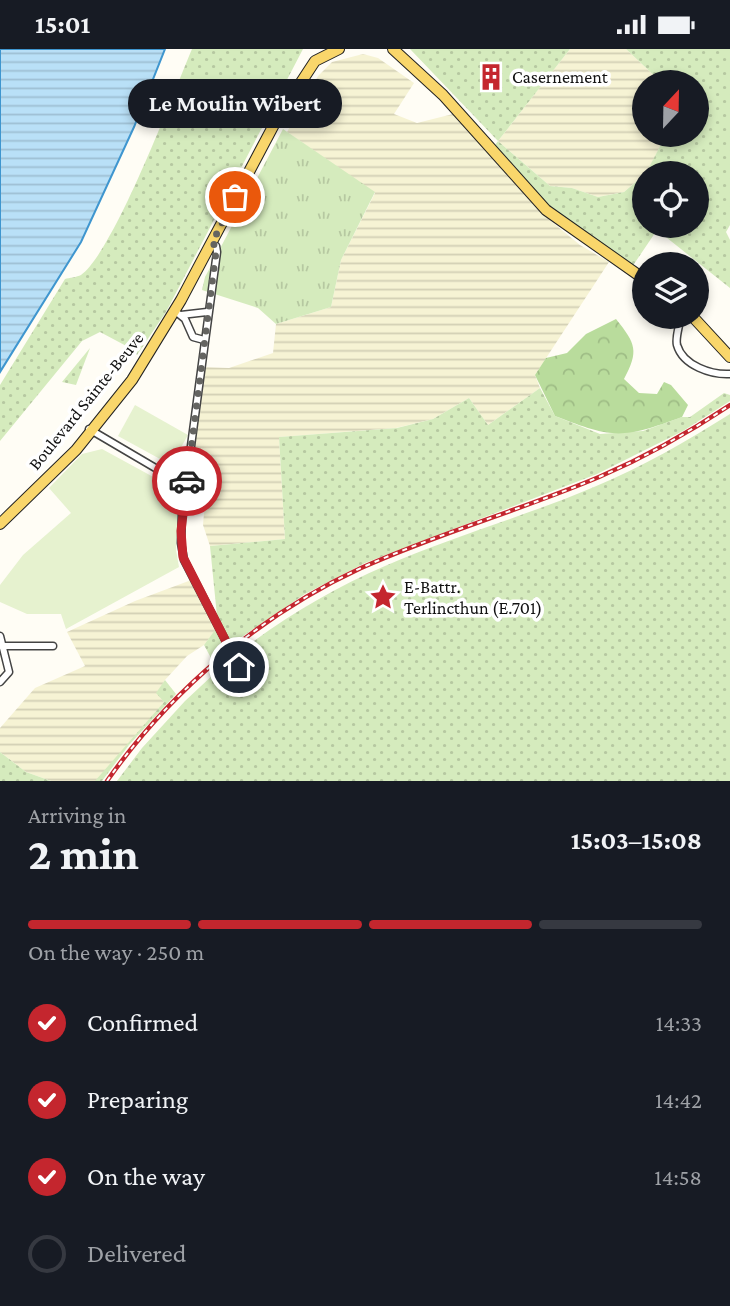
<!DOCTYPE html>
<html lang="en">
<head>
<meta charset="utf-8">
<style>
	:root { --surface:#171b24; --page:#20242c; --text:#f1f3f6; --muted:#9ea1a6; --line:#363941; --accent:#c4262e }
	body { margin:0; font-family:"Crimson Pro",serif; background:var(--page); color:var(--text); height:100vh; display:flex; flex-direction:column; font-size:26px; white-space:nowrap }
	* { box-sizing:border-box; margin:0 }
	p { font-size:23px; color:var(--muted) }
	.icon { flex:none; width:38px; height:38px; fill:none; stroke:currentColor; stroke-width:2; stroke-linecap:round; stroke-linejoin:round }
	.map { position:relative; height:732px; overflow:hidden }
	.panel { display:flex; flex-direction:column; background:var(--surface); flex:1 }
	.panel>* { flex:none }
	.needle { width:46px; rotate:22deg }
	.fabs { position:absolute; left:632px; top:21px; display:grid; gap:14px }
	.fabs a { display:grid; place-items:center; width:77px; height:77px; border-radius:50%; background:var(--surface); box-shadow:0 4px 10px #0003; font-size:35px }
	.pin { position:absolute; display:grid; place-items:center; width:60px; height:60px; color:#fff; margin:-30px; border:4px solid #fff; border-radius:50%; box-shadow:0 2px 7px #0007 }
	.courier { position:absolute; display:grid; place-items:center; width:70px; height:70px; margin:-35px; border:5px solid #c4262e; border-radius:50%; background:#fff; color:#222; box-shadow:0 2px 9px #0007 }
	.bubble { position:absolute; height:49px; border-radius:24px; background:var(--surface); box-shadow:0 4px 10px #0003; font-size:23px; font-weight:700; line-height:49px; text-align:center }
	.summary em { font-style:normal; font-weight:700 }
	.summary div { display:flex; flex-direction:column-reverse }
	.summary { display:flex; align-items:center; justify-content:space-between; height:119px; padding:0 28px }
	h1 { font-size:46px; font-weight:700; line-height:52px }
	.bar { display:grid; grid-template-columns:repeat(4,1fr); gap:10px 7px; align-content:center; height:84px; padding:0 28px }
	.bar i { height:9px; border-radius:5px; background:var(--line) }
	.bar .selected { background:var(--accent) }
	.bar p { grid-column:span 4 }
	ol { padding:0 28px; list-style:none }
	li { display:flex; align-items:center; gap:21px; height:77px }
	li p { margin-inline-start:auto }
	li .icon { padding:7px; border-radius:50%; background:var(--accent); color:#fff; stroke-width:4 }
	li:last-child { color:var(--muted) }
	li i { width:38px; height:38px; border:4px solid var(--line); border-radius:50% }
	.status { display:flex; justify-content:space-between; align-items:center; height:49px; padding:0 35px; background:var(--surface); direction:ltr }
	.status svg { height:19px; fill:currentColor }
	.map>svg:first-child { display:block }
	.farmland { fill:url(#farmland-rules) }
	.grass { fill:url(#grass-dots) }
	.forest { fill:url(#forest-crowns) }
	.park { fill:url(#park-tufts) }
	.pitch { fill:#e6f2cf }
	.water { fill:url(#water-rules); stroke:#3f96cf; stroke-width:2 }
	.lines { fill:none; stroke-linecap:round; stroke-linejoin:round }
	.minor-casing { stroke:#444; stroke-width:9 }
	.primary-casing { stroke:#222; stroke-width:12 }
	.minor { stroke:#fff; stroke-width:6 }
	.primary { stroke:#f9d66b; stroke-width:10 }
	.rail-casing { stroke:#c4262e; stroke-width:4.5 }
	.rail { stroke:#fff; stroke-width:2; stroke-dasharray:5; stroke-linecap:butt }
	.done { stroke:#646461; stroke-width:7; stroke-dasharray:0 12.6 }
	.route { stroke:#c4262e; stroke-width:9 }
	.labels { text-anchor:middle; stroke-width:7; stroke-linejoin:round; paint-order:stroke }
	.poi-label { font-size:18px; fill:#111; stroke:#fff; text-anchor:start }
	.street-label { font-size:18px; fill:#111; stroke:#fff }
</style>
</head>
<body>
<div class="status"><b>15:01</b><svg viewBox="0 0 49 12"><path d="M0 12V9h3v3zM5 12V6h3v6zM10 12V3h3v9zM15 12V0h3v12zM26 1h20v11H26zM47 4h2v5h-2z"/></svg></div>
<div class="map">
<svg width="730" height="732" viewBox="0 0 730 732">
	<defs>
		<pattern id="farmland-rules" width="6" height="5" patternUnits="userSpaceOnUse" patternTransform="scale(1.75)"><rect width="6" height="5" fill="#f6f3d4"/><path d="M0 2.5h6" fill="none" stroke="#d2cfb5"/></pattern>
		<pattern id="grass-dots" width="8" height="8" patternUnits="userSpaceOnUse" patternTransform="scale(1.75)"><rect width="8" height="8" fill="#d5ebbd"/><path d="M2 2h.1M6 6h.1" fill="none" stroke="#b6c8a1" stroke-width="1.8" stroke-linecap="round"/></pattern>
		<pattern id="forest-crowns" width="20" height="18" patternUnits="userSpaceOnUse" patternTransform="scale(1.75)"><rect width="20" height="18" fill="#b9dc9c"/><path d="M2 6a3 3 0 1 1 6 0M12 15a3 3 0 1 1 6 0" fill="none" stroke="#9ebc85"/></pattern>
		<pattern id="park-tufts" width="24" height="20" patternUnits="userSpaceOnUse" patternTransform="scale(1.75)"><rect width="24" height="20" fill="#d5ebbd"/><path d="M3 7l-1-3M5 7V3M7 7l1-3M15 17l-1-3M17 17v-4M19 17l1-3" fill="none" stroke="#b6c8a1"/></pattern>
		<pattern id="water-rules" width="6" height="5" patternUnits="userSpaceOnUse" patternTransform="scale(1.75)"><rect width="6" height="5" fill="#b9e0f7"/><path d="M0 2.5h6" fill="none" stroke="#9ebfd3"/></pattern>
	</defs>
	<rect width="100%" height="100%" fill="#fffdf5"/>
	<g class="farmland">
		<polygon points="570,0 626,0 661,33 644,33 644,86 666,86 647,123 624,143 598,148 572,139 550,137 498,92"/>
		<polygon points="363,5 378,9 414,34 394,65 417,74 453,65 540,163 580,196 609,213 535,326 540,339 488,376 469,349 433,370 396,379 279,388 285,490 210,497 203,476 204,464 219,435 193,421 190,416 202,318 229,319 273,304 276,275 331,258 341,211 375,144 287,83 318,27 332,13"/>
		<polygon points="194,530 218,578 204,596 187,607 165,631 157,644 164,653 98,732 51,732 26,723 0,703 0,679 35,639 85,617 67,583 135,552"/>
	</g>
	<g class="grass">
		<path d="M 192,0 L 303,0 L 166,263 L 137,306 L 132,300 L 100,283 L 82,292 L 0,392 L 0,336 L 65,230 C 69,229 77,228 81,226 C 115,201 173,45 192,0 Z"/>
		<polygon points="410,0 570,0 498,92 550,137 572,139 598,148 624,143 644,126 644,177 696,177 696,124 646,124 666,86 696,86 696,33 661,33 626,0 730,0 730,176 726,183 730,191 730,239 657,181 632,218 549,157 495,96 498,92"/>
		<polygon points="90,299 76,336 62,333"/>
		<polygon points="540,339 555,367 600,385 643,382 682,368 690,368 724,344 730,346 730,352 683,382 597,425 365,514 305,545 211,609 204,596 218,577 210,497 285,490 279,388 397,379 433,370 469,349 488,376"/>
		<path d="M 730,365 L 730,732 L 117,732 L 142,699 L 185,652 L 231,609 L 244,604 L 243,600 C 287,567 334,539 385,517 C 453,487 526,467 594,438 C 642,418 687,392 730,365 Z"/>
		<polygon points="165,631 176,645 129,696 102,732 95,732 164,653 156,644"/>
		<polygon points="0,703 26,723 51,732 0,732"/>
	</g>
	<path class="forest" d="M 616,270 C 636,295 639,302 624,330 L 639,344 L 657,345 L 664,333 L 671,336 L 688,356 L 682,368 C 622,390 614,390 555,367 L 535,326 L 546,309 L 567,304 L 586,285 Z"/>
	<polygon class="park" points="283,80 375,143 341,211 331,258 276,275 258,259 202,241 205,228"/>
	<g class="pitch">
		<polygon points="135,356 188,386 171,416 118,387"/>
		<polygon points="102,400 179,442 176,501 179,518 66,580 61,565 27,565 0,553 0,536 23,506 71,464 49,439 82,405"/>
	</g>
	<polygon class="water" points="0,0 165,0 134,78 81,193 0,323"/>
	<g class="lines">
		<defs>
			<g id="minor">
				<polyline points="212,194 216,197 217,203 182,464 181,494 184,511 236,612 247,641"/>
				<polyline points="175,262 185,270 193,288 204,291"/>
				<polyline points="181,266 207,263"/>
				<path d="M 680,268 C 680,277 675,288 677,296 C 683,317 712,326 730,325"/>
				<polyline points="89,380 186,437"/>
				<polyline points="0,587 9,623 0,633"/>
				<polyline points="2,597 53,597"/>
			</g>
			<g id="primary">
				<polyline points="393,0 443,46 546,161 644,230"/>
				<polyline points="693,268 730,308"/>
				<polyline points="0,475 76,401 132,331 181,251 277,70 315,12 339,0"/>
			</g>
		</defs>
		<use href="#minor" class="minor-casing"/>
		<use href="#primary" class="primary-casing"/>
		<use href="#minor" class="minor"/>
		<use href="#primary" class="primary"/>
		<defs>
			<path id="rail" d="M 107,732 C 171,641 260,566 361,519 C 439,484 521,461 599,428 C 645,408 688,384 730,356"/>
		</defs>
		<use href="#rail" class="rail-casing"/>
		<use href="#rail" class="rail"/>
	</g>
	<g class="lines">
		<polyline class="done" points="187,432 216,203 216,197 212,194 235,148"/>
		<polyline class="route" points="187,432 181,482 183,508 239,618"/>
	</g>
	<defs>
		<symbol id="building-bare" viewBox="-9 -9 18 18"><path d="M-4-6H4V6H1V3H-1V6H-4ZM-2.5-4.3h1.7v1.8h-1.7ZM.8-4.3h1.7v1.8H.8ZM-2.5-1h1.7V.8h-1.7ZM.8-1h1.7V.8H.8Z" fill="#c4262e" stroke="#fff" stroke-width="2.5" paint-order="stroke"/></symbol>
		<symbol id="sight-bare" viewBox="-9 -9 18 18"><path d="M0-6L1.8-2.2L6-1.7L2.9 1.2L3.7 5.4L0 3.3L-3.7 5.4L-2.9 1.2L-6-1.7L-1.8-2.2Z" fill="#c4262e" stroke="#fff" stroke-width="2.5" paint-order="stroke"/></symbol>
	</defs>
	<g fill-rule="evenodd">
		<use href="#building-bare" x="472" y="9" width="38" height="38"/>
		<use href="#sight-bare" x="364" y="529" width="38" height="38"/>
	</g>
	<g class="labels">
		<g class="poi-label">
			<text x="512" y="34">Casernement</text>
			<text x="404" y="544">E-Battr.<tspan x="404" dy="21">Terlincthun (E.701)</tspan></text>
		</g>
		<g class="street-label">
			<text transform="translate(86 352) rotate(-51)" y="6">Boulevard Sainte-Beuve</text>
		</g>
	</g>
</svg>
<div class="fabs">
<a><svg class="needle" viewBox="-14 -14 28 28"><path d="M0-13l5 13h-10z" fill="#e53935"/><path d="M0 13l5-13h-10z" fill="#9ea1a6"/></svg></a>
<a><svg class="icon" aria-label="locate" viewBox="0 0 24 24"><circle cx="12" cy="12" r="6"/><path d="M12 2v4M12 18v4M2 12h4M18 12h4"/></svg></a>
<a><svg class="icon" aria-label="layers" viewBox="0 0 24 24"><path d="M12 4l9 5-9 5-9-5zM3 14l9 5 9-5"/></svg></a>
</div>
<div class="pin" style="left:235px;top:148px;background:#ea580c"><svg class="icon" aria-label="bag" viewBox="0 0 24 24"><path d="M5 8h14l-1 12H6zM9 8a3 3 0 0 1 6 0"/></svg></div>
<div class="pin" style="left:239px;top:618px;background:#1f2937"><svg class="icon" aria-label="home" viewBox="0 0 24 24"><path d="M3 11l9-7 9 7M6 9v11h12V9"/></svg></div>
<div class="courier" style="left:187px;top:432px"><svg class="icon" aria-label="car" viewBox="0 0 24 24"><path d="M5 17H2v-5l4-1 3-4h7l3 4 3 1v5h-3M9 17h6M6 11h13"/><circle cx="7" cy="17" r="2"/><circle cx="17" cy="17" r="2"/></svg></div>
<div class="bubble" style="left:128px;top:30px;width:214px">Le Moulin Wibert</div>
</div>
<section class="panel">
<div class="summary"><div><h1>2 min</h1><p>Arriving in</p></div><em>15:03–15:08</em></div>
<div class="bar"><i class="selected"></i><i class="selected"></i><i class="selected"></i><i></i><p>On the way · 250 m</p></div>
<ol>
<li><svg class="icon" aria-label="check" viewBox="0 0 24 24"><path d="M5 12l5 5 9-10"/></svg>Confirmed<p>14:33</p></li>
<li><svg class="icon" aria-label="check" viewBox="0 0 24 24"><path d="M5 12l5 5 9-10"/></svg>Preparing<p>14:42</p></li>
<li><svg class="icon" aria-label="check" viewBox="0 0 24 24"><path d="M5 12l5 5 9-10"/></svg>On the way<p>14:58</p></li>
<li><i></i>Delivered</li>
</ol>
</section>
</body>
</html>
